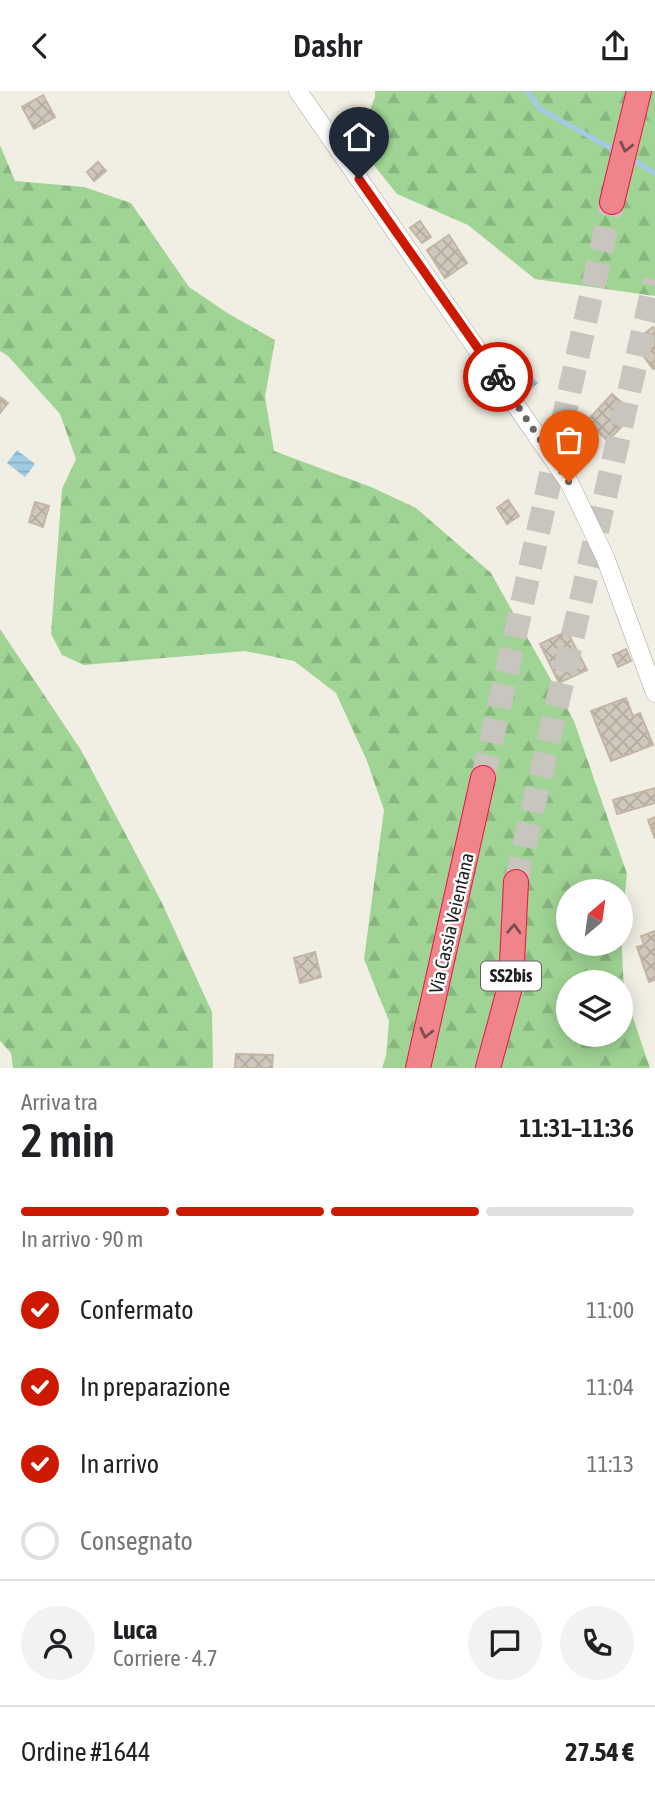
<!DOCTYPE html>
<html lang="it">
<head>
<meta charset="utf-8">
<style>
	:root { --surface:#fff; --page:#f2f2f2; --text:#202124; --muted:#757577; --line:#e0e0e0; --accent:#cd1900 }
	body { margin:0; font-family:"Asap Condensed",sans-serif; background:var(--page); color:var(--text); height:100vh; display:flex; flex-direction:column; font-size:26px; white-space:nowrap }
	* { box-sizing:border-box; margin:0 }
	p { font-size:23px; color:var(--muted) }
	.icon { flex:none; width:38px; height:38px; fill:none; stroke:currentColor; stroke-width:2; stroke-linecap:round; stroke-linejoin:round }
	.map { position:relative; height:977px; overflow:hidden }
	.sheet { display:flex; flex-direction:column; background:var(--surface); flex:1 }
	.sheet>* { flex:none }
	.needle { width:46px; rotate:29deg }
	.fabs { position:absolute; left:556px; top:788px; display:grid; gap:14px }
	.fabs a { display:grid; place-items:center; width:77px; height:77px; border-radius:50%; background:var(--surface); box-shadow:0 4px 18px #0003; font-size:35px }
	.pin { position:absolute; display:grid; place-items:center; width:60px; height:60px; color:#fff; margin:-72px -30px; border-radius:50% 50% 50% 0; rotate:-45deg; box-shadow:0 0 7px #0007 }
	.pin .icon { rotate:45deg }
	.courier { position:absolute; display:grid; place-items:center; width:70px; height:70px; margin:-35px; border:5px solid #cd1900; border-radius:50%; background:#fff; color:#222; box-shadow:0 2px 9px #0007 }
	.head em { font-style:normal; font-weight:600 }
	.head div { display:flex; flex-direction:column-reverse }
	.head { display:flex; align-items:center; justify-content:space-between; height:119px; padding:0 21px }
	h1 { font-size:46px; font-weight:600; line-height:52px }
	.bar { display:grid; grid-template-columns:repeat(4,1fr); gap:10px 7px; align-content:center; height:84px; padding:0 21px }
	.bar i { height:9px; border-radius:5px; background:var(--line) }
	.bar .on { background:var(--accent) }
	.bar p { grid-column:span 4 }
	.line { display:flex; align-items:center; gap:18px; padding:0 21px; border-top:2px solid var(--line) }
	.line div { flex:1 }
	.round { display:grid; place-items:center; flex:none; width:74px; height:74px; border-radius:37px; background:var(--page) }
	ol { padding:0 21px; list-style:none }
	li { display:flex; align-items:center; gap:21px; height:77px }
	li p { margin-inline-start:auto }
	li .icon { padding:7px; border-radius:50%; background:var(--accent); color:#fff; stroke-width:4 }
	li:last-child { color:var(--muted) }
	li i { width:38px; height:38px; border:4px solid var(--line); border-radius:50% }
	header { display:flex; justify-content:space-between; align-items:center; height:91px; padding:0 21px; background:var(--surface); font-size:32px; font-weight:600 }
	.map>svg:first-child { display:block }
	.forest { fill:url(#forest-firs); fill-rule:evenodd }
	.water { fill:url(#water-rules) }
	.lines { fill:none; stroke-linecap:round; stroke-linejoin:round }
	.stream { stroke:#a0cbe2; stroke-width:5 }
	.building { fill:url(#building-cross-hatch); stroke:#c4b6a5; stroke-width:2 }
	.highway-tunnel { stroke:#c7c5bd; stroke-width:24; stroke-dasharray:24 12; stroke-linecap:butt }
	.minor-casing { stroke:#a6a6a6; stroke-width:19 }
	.highway-casing { stroke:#ec1343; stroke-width:26 }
	.minor { stroke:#fff; stroke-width:18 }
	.highway { stroke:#ef848b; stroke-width:24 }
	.oneway { stroke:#7d4c50 }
	.done { stroke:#686764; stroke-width:7; stroke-dasharray:0 12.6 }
	.route { stroke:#cd1900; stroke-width:9 }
	.labels { text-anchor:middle; stroke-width:5; stroke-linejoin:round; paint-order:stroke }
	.shield { fill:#fff; stroke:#626262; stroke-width:2 }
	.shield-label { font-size:18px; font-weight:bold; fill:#1f1f1f }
	.street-label { font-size:19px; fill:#1f1f1f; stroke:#fff }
</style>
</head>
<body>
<header><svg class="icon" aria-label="back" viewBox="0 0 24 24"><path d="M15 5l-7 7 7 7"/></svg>Dashr<svg class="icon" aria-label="share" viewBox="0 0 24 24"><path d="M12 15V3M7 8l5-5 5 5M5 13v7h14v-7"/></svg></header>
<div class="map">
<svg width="655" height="977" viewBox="0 0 655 977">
	<defs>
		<pattern id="forest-firs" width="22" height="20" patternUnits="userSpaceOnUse" patternTransform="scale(1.75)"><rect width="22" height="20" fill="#9fd494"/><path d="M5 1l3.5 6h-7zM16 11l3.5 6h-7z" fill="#88b67f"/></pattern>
		<pattern id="water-rules" width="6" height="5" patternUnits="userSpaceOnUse" patternTransform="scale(1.75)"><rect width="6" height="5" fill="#a0cbe2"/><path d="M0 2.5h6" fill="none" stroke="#89aec1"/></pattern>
		<pattern id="building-cross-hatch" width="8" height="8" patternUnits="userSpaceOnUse" patternTransform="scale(1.75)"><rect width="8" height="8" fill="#d1c8bc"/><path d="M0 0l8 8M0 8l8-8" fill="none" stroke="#b3aba1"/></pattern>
	</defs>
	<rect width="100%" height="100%" fill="#f1eee4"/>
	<g class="forest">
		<polygon points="375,0 655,0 655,205 535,188 468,134 397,103 357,53 375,6"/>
		<path d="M 0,54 L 15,90 L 84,96 L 131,112 L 189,196 L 229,223 L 275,249 L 265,306 L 274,360 L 371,396 L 416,417 L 491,482 L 574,630 L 627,783 L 621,839 L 621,800 L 569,800 L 569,852 L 621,852 L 621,840 L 624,900 L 650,977 L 382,977 L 386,965 L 389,930 L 364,868 L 384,719 L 367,670 L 336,602 L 294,570 L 245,560 L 84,574 L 62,564 L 51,543 L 62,398 L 76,368 L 60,323 L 8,265 L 0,260 ZM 569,891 L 621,891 L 621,943 L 569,943 Z"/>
		<polygon points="0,538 81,659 161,810 212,921 213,977 13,977 11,962 0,950"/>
	</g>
	<g class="water">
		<polygon points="525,278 538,292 530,299 517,284"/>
		<polygon points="17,359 35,373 25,386 7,372"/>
	</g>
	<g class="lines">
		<g class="stream">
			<polyline points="527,0 540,18 616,60"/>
			<polyline points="631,68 655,82"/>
		</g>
	</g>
	<g class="building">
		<polygon points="43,4 55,26 34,38 22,16"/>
		<polygon points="98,71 106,80 94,90 87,81"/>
		<polygon points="420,130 431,146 422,152 410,137"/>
		<polygon points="449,144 467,172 445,187 427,159"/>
		<polygon points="653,236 655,239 655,277 653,278 633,251"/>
		<polygon points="612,303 634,322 608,350 587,330"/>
		<polygon points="0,306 8,312 0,322"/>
		<polygon points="508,409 519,425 507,433 497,417"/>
		<polygon points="35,411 49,415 43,436 29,431"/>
		<polygon points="567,540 587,579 559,592 540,553"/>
		<polygon points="626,558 631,570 618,576 613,564"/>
		<polygon points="626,607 633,625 640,622 653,654 611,670 591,620"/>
		<polygon points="655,697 655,712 617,723 613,709"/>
		<polygon points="655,726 655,748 648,729"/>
		<polygon points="655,840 655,889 649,891 637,856 644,854 641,845"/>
		<polygon points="315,861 321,886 300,892 294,867"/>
		<polygon points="236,963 273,964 272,977 235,977"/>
	</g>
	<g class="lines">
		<g class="highway-tunnel">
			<polyline points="483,687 612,111"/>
			<polyline points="516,791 655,189"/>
		</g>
		<defs>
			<polyline id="minor" points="298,0 569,391 605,466 655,602"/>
			<g id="highway">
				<polyline points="612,111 639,0"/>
				<polyline points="418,977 483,687"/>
				<polyline points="488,977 511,892 516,791"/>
			</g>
		</defs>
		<use href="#minor" class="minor-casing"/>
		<use href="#highway" class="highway-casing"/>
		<use href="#minor" class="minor"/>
		<use href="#highway" class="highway"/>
	</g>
	<defs><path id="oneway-chevron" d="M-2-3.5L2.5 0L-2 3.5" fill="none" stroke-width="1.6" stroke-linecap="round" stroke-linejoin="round" transform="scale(1.75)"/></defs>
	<g class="oneway">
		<use href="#oneway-chevron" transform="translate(626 56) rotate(104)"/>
		<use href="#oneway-chevron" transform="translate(514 838) rotate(-87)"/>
		<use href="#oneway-chevron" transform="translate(426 942) rotate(103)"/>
	</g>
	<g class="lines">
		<polyline class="done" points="498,286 569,391"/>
		<polyline class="route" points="359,88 498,286"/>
	</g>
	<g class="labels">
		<rect class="shield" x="481" y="870.5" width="60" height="29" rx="5"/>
		<g class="shield-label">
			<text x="511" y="891">SS2bis</text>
		</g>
		<g class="street-label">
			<text transform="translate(451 832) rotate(-77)" y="7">Via Cassia Veientana</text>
		</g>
	</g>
</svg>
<div class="fabs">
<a><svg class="needle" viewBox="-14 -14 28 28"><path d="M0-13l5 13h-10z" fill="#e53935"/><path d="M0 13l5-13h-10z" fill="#757577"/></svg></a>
<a><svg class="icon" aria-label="layers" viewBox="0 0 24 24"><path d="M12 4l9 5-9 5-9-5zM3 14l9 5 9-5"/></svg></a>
</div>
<div class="pin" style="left:569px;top:391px;background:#ea580c"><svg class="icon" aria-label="bag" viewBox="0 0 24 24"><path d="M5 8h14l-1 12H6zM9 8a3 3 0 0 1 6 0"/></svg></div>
<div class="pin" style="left:359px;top:88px;background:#1f2937"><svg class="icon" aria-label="home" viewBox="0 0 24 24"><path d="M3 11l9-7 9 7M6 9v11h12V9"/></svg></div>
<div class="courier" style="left:498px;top:286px"><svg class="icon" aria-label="bike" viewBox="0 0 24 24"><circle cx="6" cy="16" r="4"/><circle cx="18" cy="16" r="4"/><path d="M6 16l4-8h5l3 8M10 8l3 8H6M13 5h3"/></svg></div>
</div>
<section class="sheet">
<div class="head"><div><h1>2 min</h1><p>Arriva tra</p></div><em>11:31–11:36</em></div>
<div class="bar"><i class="on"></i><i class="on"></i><i class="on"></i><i></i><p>In arrivo · 90 m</p></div>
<ol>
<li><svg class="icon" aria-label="check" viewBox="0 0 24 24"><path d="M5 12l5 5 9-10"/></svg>Confermato<p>11:00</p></li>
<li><svg class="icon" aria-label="check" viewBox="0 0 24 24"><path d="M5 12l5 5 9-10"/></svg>In preparazione<p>11:04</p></li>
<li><svg class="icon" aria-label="check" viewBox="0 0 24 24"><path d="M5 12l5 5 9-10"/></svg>In arrivo<p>11:13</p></li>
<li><i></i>Consegnato</li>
</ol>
<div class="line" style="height:126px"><a class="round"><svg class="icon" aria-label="person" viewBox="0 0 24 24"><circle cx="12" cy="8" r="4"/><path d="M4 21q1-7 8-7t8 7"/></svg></a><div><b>Luca</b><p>Corriere · 4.7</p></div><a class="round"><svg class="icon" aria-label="chat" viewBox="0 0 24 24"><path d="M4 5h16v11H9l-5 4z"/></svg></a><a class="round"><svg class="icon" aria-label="phone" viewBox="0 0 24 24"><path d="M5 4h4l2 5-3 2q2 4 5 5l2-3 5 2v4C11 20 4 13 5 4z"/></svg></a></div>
<div class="line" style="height:91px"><div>Ordine #1644</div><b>27.54 €</b></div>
</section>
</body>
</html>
